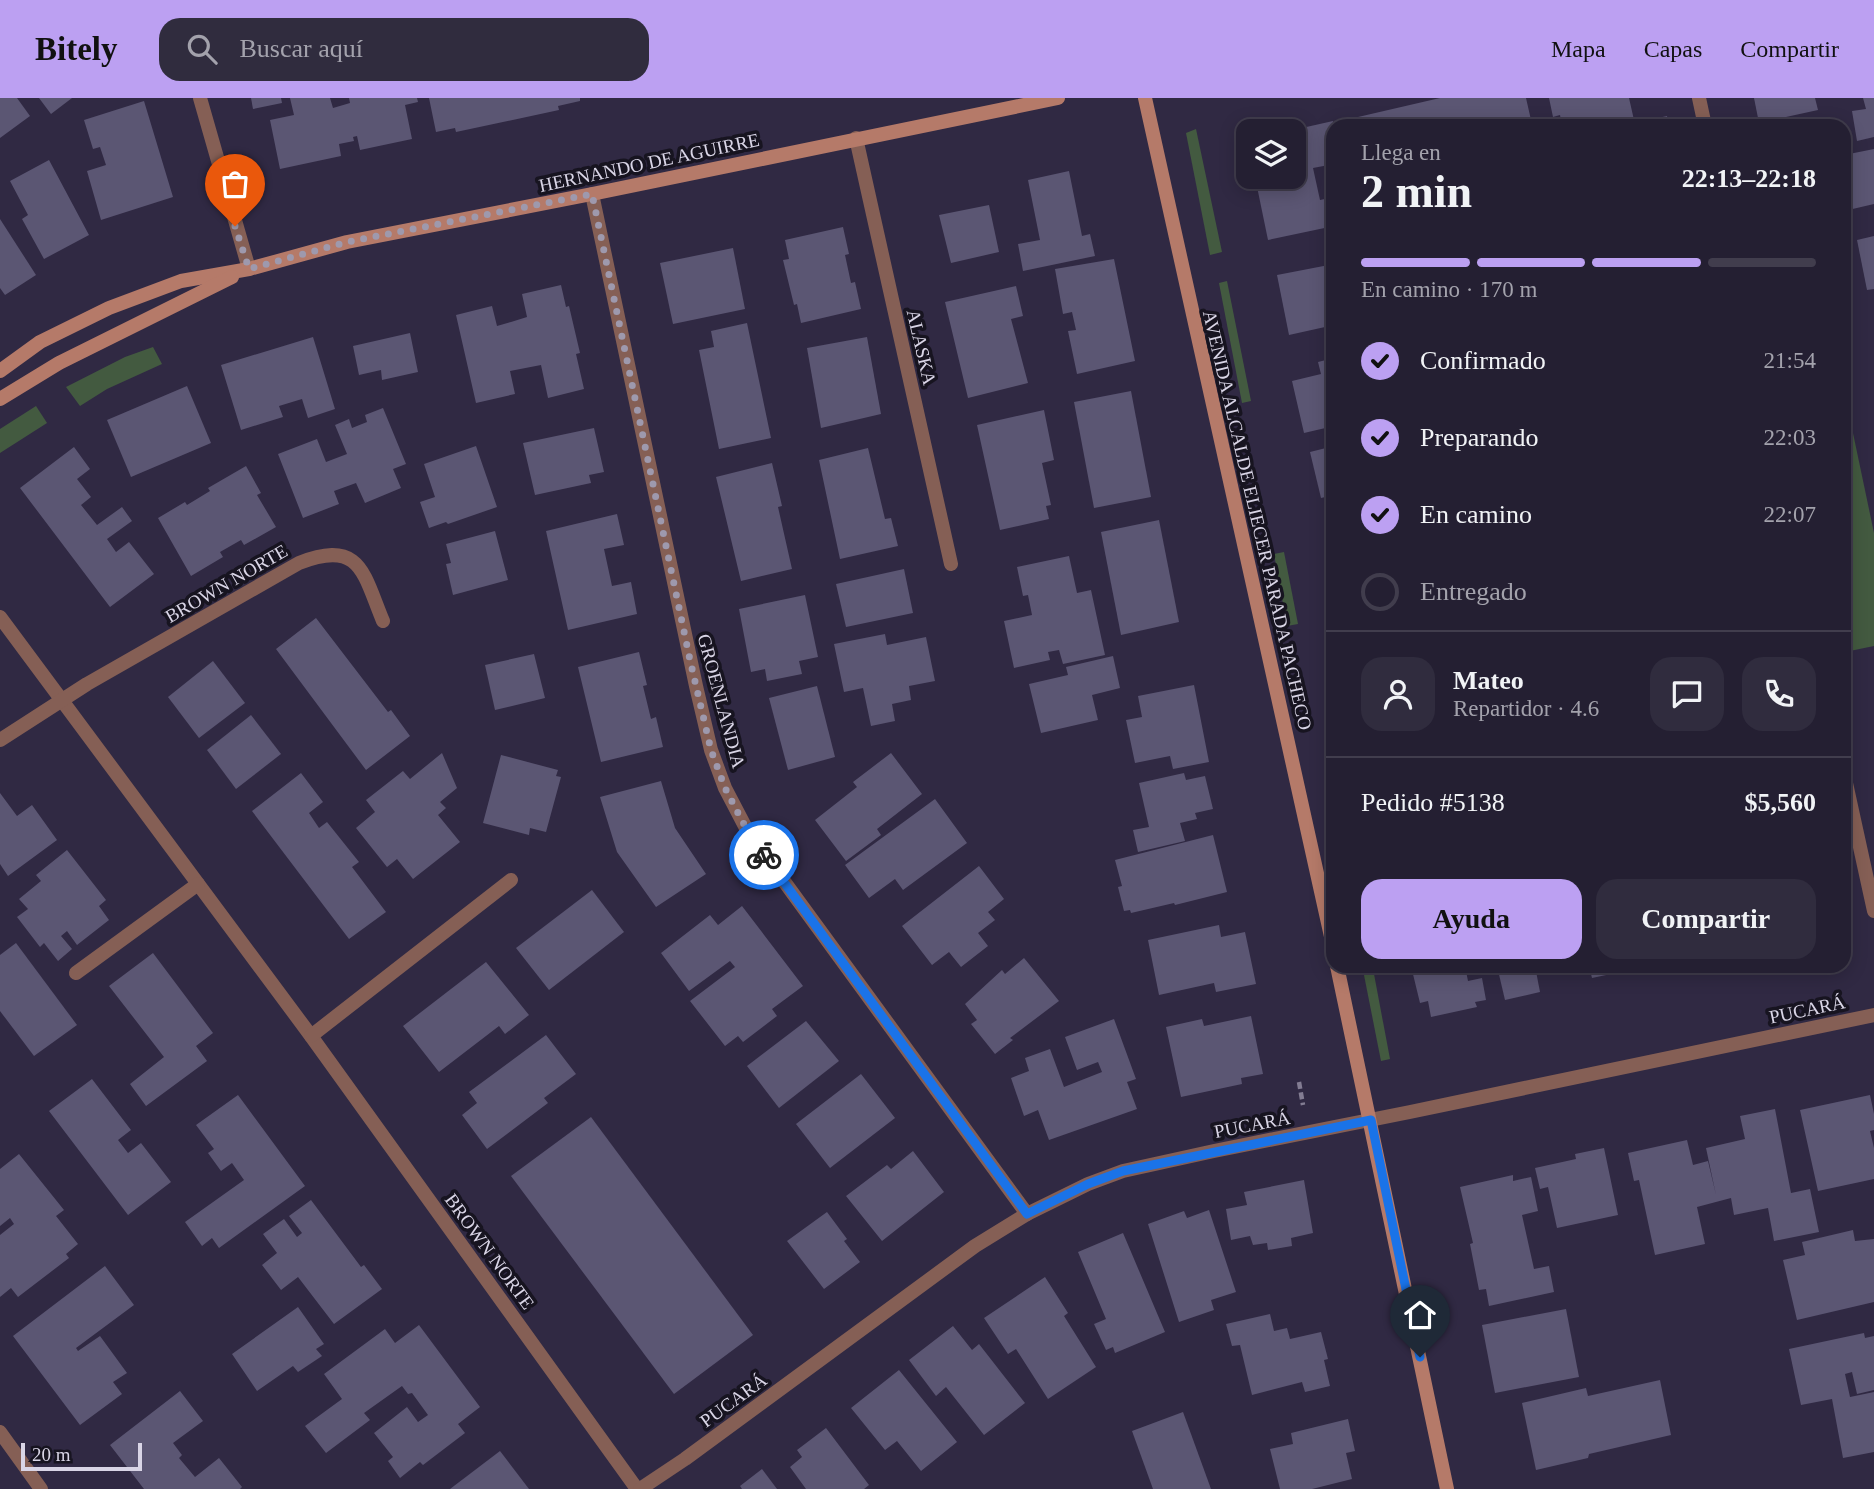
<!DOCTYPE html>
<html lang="es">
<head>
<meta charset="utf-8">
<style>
	:root { --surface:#241f32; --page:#302c3e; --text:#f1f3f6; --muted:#a3a2ac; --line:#413d4d; --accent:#bca0f2 }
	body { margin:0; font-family:Georgia,serif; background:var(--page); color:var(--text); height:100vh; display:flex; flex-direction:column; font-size:26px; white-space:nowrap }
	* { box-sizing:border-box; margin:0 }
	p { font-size:23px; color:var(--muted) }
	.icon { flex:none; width:38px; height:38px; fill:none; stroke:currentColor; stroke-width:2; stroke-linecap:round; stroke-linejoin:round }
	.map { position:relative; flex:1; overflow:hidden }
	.details { position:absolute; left:1326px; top:21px; width:525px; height:854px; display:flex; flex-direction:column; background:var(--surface); border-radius:21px; box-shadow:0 4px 18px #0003,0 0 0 2px var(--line) }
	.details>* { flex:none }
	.controls { position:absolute; left:1236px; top:21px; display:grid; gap:14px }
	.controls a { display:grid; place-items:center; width:70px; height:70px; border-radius:14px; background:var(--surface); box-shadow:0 4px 18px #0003,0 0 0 2px var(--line); font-size:35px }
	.scale { position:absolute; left:21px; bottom:18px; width:121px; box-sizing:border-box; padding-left:7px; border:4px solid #d9d5e6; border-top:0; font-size:19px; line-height:24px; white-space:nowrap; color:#d9d5e6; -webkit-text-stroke:5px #171420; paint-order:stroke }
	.pin { position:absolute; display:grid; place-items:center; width:60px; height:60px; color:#fff; margin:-72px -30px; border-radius:50% 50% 50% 0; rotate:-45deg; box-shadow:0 0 7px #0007 }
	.pin .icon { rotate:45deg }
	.courier { position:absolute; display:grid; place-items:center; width:70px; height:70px; margin:-35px; border:5px solid #1a73e8; border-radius:50%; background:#fff; color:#222; box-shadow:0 2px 9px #0007 }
	.headline em { font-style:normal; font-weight:700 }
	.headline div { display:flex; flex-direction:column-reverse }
	.headline { display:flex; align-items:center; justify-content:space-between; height:119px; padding:0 35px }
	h1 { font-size:46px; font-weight:700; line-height:52px }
	.bar { display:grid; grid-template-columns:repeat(4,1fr); gap:10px 7px; align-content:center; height:84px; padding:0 35px }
	.bar i { height:9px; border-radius:5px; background:var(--line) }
	.bar .active { background:var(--accent) }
	.bar p { grid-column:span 4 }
	.line { display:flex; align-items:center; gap:18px; padding:0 35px; border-top:2px solid var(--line) }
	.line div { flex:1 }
	.round { display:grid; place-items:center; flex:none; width:74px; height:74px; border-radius:21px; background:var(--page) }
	ol { padding:0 35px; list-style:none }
	li { display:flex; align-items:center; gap:21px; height:77px }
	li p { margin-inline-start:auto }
	li .icon { padding:7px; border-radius:50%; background:var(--accent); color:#111; stroke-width:4 }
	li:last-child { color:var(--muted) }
	li i { width:38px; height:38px; border:4px solid var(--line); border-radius:50% }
	.action { display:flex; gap:14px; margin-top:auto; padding:14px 35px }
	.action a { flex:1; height:80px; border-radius:21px; background:var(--accent); color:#111; font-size:28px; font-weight:700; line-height:80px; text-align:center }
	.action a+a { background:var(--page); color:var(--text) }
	header { display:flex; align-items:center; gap:42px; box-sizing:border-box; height:98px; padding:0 35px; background:var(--accent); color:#111 }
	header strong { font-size:33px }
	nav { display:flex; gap:38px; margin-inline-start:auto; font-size:24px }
	.search { width:490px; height:63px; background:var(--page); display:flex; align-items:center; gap:18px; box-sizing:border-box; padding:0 24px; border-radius:21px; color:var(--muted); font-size:26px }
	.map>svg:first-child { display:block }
	.green { fill:#435a40 }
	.building { fill:#5b5673 }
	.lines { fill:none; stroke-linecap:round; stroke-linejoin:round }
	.path { stroke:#827c92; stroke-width:4.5; stroke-dasharray:7 3.5; stroke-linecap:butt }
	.street { stroke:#855f55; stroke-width:14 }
	.secondary { stroke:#b57a69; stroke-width:14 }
	.done { stroke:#9e99ad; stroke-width:7; stroke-dasharray:0 12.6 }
	.route { stroke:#1a73e8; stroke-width:9 }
	.labels { text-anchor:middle; stroke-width:7; stroke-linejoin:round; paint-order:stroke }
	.street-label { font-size:19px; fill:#d9d5e6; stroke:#171420 }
</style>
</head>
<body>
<header>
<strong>Bitely</strong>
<div class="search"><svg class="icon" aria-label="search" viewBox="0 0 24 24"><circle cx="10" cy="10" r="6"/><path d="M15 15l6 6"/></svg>Buscar aquí</div>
<nav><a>Mapa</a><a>Capas</a><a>Compartir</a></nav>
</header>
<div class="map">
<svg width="1874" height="1391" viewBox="0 0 1874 1391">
	<rect width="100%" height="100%" fill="#302943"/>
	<g class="green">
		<polygon points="1196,31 1222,154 1210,157 1186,35"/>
		<polygon points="1227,183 1251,303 1242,305 1219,185"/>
		<polygon points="153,249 162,266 107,291 80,308 66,289 125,259"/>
		<polygon points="1845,297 1874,435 1874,548 1845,554"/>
		<polygon points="36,308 47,325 0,355 0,331"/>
		<polygon points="1284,454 1298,526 1287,528 1274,456"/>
		<polygon points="1374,876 1390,961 1381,963 1364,877"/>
	</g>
	<g class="building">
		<polygon points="0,0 17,0 30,18 0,40"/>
		<polygon points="39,0 72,0 51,16"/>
		<polygon points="251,0 281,0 282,5 253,11"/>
		<polygon points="290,0 330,0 333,10 350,5 349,0 417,0 418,4 405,7 412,41 360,52 357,38 353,39 354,43 339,46 341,58 280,71 270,22 294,17"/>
		<polygon points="429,0 580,0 580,3 558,8 559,12 456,34 455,30 436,34"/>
		<polygon points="1440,0 1526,0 1531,22 1525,23 1526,28 1360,28 1358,19"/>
		<polygon points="1549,0 1629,0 1634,22 1607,28 1562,28 1560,17 1553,19"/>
		<polygon points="1754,0 1815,0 1818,12 1759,25"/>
		<polygon points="1863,0 1874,0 1874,39 1857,43 1852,13 1866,11"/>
		<polygon points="144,3 173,99 101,122 87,73 106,67 100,49 93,51 84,22"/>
		<polygon points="1667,18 1669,28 1626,28 1626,27"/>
		<polygon points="1333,23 1334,66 1313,70 1320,102 1334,99 1334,128 1268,142 1255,79 1293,79 1293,32"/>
		<polygon points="1874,51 1874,106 1844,113 1844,57"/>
		<polygon points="49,62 89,137 44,161 22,121 28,117 10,83"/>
		<polygon points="1069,73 1082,138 1090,136 1095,158 1023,173 1018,146 1040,142 1028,82"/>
		<polygon points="989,107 999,154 951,165 939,117"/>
		<polygon points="0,121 36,177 5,197 0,190"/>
		<polygon points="843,129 849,156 845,157 851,185 855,184 861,211 801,225 797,206 794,207 783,162 789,161 785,142"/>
		<polygon points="1874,138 1874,191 1867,192 1857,142"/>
		<polygon points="733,150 745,211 673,226 660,165"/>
		<polygon points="1114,161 1135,263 1077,276 1068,233 1076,232 1072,214 1063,216 1055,171"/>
		<polygon points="1334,166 1334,227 1289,237 1277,177"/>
		<polygon points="561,187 566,209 569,208 580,255 576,256 584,291 548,300 541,267 510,273 515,296 476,305 456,217 492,208 497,228 511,224 527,219 522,196"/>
		<polygon points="1016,188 1023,218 1011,221 1028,285 968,300 945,204"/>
		<polygon points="747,225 771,340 719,351 699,252 714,249 711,233"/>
		<polygon points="410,235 418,274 382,282 381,272 359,277 353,248"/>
		<polygon points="313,239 335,311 308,320 302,301 279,308 283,319 241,332 221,267"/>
		<polygon points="867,239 881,316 821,330 807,250"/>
		<polygon points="1334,260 1334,328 1304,335 1292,283 1321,276 1318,264"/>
		<polygon points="187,288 211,345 131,379 107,322"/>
		<polygon points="1131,293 1151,399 1094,410 1074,304"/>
		<polygon points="383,310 406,366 393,371 401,390 365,405 356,385 334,393 339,406 303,420 278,356 317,341 326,364 347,356 335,327 349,321 352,330 367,324 365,317"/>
		<polygon points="1044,312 1054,362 1042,365 1051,407 1046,408 1049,421 1000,432 977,327"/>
		<polygon points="594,330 604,374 589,377 591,385 535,397 523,345"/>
		<polygon points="476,348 497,409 448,426 446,424 429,430 420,404 435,399 424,366"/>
		<polygon points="1334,348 1334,397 1321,400 1310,354"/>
		<polygon points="74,349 90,371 77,381 91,399 81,407 97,427 122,409 132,423 107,441 116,454 129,444 154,476 110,509 20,390"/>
		<polygon points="868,350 885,421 891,420 898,448 840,461 819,362"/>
		<polygon points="772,365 782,408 778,409 792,471 741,483 716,379"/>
		<polygon points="246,368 261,395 257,397 276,429 244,447 241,442 220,454 223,459 191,478 158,420 185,404 187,407 210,393 208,390"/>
		<polygon points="617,416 624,447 604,451 612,488 631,484 637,516 568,532 546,433"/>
		<polygon points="1159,422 1179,524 1121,537 1101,434"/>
		<polygon points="495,433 508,482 453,497 446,466 451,465 446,446"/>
		<polygon points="1069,458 1077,495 1091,492 1105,557 1063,566 1059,552 1048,554 1050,562 1014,570 1004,523 1032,517 1028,497 1023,498 1017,469"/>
		<polygon points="904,471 913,515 846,529 836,486"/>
		<polygon points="805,497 818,559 799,563 802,576 767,583 765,571 751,574 739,511"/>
		<polygon points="316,520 388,614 391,612 410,638 366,672 276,551"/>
		<polygon points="885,536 887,547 926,539 935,583 909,588 911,602 892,606 895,623 871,628 863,590 844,594 834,546"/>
		<polygon points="639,554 647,587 643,588 651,621 656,619 663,649 601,664 578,569"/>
		<polygon points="534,556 545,600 495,612 485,567"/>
		<polygon points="1113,558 1120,590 1092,597 1098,622 1041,635 1029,586 1068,577 1066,569"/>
		<polygon points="213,563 245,605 199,640 168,599"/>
		<polygon points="1194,587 1209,664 1173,671 1170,658 1135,665 1126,622 1142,619 1138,598"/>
		<polygon points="817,588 835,659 788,672 769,600"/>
		<polygon points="251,617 281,656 236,691 207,652"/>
		<polygon points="442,655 457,690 440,704 446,710 438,717 460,744 413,781 397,761 387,769 356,730 375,714 366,702 403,673 410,681"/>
		<polygon points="891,655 922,696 877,731 881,737 846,763 815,722 857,689 853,684"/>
		<polygon points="501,657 558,672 556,678 561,679 546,734 530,730 529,737 483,725"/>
		<polygon points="301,675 323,704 309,715 319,730 327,724 359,764 352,769 386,814 349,841 252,713"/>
		<polygon points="1184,675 1186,682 1205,678 1213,711 1195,715 1197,721 1180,725 1185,743 1138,754 1133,732 1149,729 1139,685"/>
		<polygon points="661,683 675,730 706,776 656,809 617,754 600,699"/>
		<polygon points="0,695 17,718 32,707 57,742 8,778 0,766"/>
		<polygon points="935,701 967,745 903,792 895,781 869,800 845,767"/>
		<polygon points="1213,737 1227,794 1175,807 1174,805 1131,815 1130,812 1124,813 1118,789 1122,788 1115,762"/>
		<polygon points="67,752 106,802 99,808 109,822 77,847 67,833 61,838 72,851 58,863 44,845 40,849 17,819 28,811 19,801 41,783 36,777"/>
		<polygon points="979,768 1004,801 988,814 995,822 978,835 988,848 961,869 949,854 932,867 902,828"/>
		<polygon points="592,792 624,834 549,892 516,850"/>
		<polygon points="742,808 803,888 772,911 777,918 743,944 738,938 725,948 690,903 735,869 730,863 689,893 661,855 710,817 718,827"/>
		<polygon points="1219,827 1221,839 1245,834 1256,886 1216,894 1214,885 1159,897 1148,842"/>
		<polygon points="16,845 77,927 34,958 0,913 0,857"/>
		<polygon points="153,855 213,935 196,948 207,963 146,1008 130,986 164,959 109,888"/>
		<polygon points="1024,860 1059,903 1010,940 1013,942 995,956 971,926 977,922 965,906 1002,872 1005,876"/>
		<polygon points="486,864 529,917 505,936 499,928 439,974 403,928"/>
		<polygon points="1411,868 1465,868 1468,883 1482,880 1486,902 1475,904 1477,909 1431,919 1428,903 1420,905"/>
		<polygon points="1497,868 1535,868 1540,894 1505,902"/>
		<polygon points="1589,868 1643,868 1644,869 1592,880"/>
		<polygon points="1251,918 1263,976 1241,980 1242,986 1181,999 1166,929 1202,921 1204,928"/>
		<polygon points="1114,921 1136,981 1127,984 1137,1011 1049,1042 1038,1012 1024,1018 1011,980 1029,973 1025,960 1050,951 1064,989 1102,974 1098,964 1077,972 1065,939"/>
		<polygon points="806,923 839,963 779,1010 747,968"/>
		<polygon points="546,937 576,976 544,1000 548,1005 487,1051 462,1017 477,1005 469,994"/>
		<polygon points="861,976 895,1020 830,1070 796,1026"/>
		<polygon points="92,981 131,1032 118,1042 128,1055 141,1045 171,1084 128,1117 49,1013"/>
		<polygon points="238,997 305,1088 219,1150 212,1140 202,1148 185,1124 244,1082 232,1065 221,1073 208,1055 214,1051 196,1027"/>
		<polygon points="1870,997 1874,1016 1874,1032 1870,1033 1874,1050 1874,1081 1818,1093 1800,1012"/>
		<polygon points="1775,1011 1791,1095 1810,1091 1819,1134 1774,1143 1768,1110 1734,1117 1731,1100 1697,1109 1705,1146 1655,1157 1639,1082 1634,1083 1628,1055 1687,1042 1693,1067 1708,1063 1716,1097 1706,1050 1745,1041 1740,1018"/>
		<polygon points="591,1019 753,1237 674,1296 511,1078"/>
		<polygon points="1604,1050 1618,1117 1557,1130 1548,1089 1540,1091 1535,1070 1576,1061 1575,1056"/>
		<polygon points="913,1053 944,1094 882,1143 846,1098 887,1067 891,1071"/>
		<polygon points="19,1056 64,1112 56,1118 78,1146 66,1156 69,1160 18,1199 11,1190 0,1199 0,1137 14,1126 10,1120 0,1128 0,1071"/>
		<polygon points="1513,1077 1513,1083 1531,1079 1538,1113 1522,1117 1534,1171 1549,1168 1554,1194 1489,1208 1486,1191 1479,1192 1470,1146 1473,1145 1460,1089"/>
		<polygon points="1304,1082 1313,1135 1291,1140 1292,1148 1268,1152 1267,1145 1253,1147 1250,1138 1231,1142 1226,1111 1247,1107 1244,1094"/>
		<polygon points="311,1102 361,1169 364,1167 382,1191 334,1226 298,1179 281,1192 262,1167 277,1155 263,1136 284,1121 297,1139 302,1135 289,1118"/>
		<polygon points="1209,1112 1236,1194 1211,1202 1214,1212 1179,1224 1148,1126 1184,1113 1187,1120"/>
		<polygon points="827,1114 847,1141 844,1143 860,1164 824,1191 787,1143"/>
		<polygon points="1853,1132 1855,1143 1874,1141 1874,1204 1797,1222 1783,1162 1805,1157 1802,1144"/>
		<polygon points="1123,1135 1165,1234 1115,1255 1113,1249 1106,1252 1094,1226 1106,1221 1078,1154"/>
		<polygon points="105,1168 134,1207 76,1250 78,1253 100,1238 127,1275 113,1284 122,1296 80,1327 13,1238"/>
		<polygon points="1045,1179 1068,1215 1064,1218 1096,1269 1048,1301 1016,1251 1008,1256 984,1220"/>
		<polygon points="298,1209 324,1246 316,1251 322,1258 298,1274 293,1268 257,1293 232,1256"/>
		<polygon points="1566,1211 1579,1279 1495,1295 1482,1227"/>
		<polygon points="1270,1216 1274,1233 1287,1230 1290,1241 1321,1234 1328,1261 1324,1262 1330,1288 1305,1294 1302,1284 1252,1297 1240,1247 1232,1248 1226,1226"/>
		<polygon points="419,1227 480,1309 458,1326 465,1335 423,1367 420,1364 400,1380 388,1363 393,1359 374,1335 407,1309 418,1324 428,1317 412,1295 408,1296 402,1288 364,1315 370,1322 326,1355 305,1328 342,1301 324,1276 385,1231 395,1245"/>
		<polygon points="953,1228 972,1252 979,1246 1025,1305 984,1337 946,1289 936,1298 909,1262"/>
		<polygon points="1864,1235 1865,1240 1874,1238 1874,1292 1857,1296 1852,1274 1845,1276 1850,1299 1874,1294 1874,1354 1843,1360 1832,1301 1801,1307 1789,1251"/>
		<polygon points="899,1272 957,1344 921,1373 897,1343 885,1352 851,1310"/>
		<polygon points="1660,1282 1671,1337 1589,1356 1588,1360 1536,1372 1522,1305 1586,1290 1588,1298"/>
		<polygon points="180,1293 203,1323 173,1345 182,1357 179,1360 195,1379 219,1360 242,1389 240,1391 144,1391 110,1347"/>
		<polygon points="1183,1314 1211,1391 1153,1391 1132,1333"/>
		<polygon points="1348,1321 1355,1353 1346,1355 1352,1381 1312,1391 1280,1391 1270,1351 1293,1346 1291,1335"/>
		<polygon points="826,1330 869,1387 864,1391 806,1391 790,1369 802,1359 797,1352"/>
		<polygon points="500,1353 529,1391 450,1391"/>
		<polygon points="762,1371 777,1391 742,1391 740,1388"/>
	</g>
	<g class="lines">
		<polyline class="path" points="1299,984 1303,1007"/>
		<g class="street">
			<polyline points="200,0 249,171"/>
			<polyline points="1699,0 1705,28"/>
			<polyline points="856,40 951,466"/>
			<polyline points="592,96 696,588 711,652 725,690 748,734 1027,1116"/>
			<polyline points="0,519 311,938 637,1391"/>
			<path d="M 0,642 L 87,586 L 299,465 C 361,441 363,475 383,523"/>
			<polyline points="1844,676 1874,813"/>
			<polyline points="76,875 198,786"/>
			<polyline points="311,938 511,782"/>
			<polyline points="0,1334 41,1391"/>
			<polyline points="640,1391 685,1361 975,1148 1027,1116 1088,1086 1123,1073 1214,1053 1410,1014 1874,917"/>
		</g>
		<g class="secondary">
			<polyline points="1145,0 1334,852"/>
			<polyline points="0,273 40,244 109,210 181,183 249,171 347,144 592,96 1058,0"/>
			<polyline points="0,301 59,265 232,179"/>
			<polyline points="1337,868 1447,1391"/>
		</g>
	</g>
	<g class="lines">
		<polyline class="done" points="235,128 249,171 347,144 592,96 690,562 711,652 725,690 748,734 764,757"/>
		<polyline class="route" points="764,757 1027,1116 1088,1086 1123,1073 1371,1022 1420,1259"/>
	</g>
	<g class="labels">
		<g class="street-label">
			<text transform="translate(649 64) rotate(-12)" y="7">HERNANDO DE AGUIRRE</text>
			<text transform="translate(922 249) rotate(77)" y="7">ALASKA</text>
			<text transform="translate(1258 422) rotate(77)" y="7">AVENIDA ALCALDE ELIECER PARADA PACHECO</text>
			<text transform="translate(226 485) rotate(-30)" y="7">BROWN NORTE</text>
			<text transform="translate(722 603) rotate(75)" y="7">GROENLANDIA</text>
			<text transform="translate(1807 911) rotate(-12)" y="7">PUCARÁ</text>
			<text transform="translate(1252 1026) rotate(-11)" y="7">PUCARÁ</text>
			<text transform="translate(490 1153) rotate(54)" y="7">BROWN NORTE</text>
			<text transform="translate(733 1302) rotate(-36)" y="7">PUCARÁ</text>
		</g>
	</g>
</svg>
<div class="controls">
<a><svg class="icon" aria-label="layers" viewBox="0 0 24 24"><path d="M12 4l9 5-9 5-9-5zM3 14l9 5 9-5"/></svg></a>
</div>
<div class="scale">20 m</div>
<div class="pin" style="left:235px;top:128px;background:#ea580c"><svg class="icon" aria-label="bag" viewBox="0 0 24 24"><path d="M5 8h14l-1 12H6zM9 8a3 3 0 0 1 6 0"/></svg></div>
<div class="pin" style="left:1420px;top:1259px;background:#1f2937"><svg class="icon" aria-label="home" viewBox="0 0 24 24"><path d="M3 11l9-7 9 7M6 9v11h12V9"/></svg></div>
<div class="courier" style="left:764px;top:757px"><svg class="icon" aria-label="bike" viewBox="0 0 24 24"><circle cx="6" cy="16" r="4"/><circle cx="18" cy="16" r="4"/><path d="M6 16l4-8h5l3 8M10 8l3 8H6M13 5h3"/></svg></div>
<section class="details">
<div class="headline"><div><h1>2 min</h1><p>Llega en</p></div><em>22:13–22:18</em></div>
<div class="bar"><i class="active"></i><i class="active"></i><i class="active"></i><i></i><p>En camino · 170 m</p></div>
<ol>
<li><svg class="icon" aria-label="check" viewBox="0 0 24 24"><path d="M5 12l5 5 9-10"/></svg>Confirmado<p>21:54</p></li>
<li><svg class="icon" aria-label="check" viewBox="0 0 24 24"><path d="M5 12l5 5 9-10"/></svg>Preparando<p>22:03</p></li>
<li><svg class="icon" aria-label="check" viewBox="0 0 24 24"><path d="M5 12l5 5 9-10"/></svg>En camino<p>22:07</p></li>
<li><i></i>Entregado</li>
</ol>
<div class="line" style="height:126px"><a class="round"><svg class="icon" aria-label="person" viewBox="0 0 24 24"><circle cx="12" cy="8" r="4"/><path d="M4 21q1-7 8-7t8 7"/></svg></a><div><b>Mateo</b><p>Repartidor · 4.6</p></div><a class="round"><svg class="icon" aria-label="chat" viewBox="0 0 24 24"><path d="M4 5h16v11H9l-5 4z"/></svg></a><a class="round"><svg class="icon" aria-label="phone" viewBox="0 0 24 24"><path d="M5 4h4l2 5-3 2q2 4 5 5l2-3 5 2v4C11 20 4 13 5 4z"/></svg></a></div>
<div class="line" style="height:91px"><div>Pedido #5138</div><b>$5,560</b></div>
<div class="action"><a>Ayuda</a><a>Compartir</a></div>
</section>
</div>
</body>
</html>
